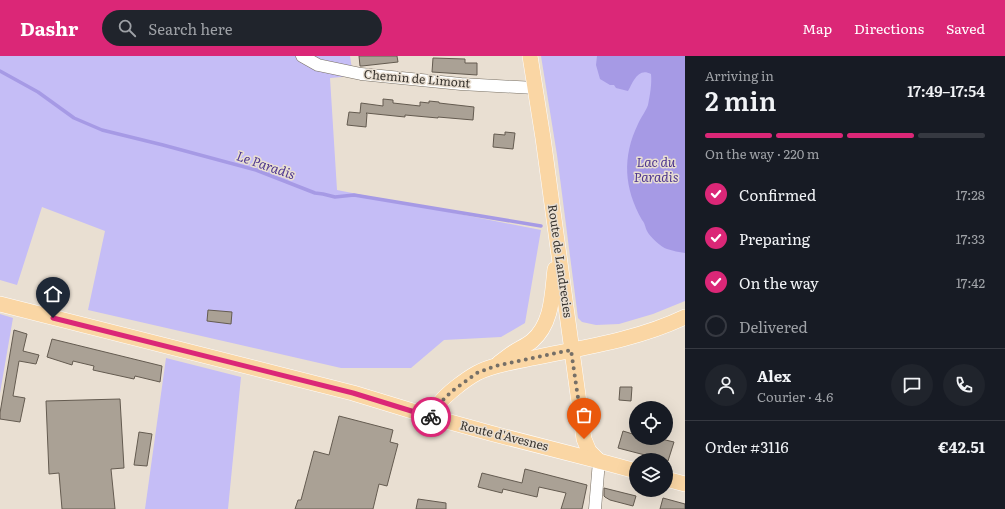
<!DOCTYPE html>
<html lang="en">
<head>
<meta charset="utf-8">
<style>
	:root { --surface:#171b24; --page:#20242c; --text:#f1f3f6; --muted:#9ea1a6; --line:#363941; --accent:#db2777 }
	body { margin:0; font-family:Literata,serif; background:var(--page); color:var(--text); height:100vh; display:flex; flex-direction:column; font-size:15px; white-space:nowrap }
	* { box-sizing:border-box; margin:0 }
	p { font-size:13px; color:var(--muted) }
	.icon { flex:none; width:22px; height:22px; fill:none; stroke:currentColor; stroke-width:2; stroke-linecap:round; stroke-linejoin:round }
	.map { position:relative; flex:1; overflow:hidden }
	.details { display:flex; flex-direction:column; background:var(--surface); width:320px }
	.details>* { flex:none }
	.fabs { position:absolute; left:629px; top:345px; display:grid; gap:8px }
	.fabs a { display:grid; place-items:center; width:44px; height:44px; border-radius:50%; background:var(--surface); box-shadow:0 4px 16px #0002; font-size:20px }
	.pin { position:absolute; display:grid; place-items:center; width:34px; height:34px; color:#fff; margin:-41px -17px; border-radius:50% 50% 50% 0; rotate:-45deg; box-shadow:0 0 4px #0007 }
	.pin .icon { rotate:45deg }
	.courier { position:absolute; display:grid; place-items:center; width:40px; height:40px; margin:-20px; border:3px solid #db2777; border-radius:50%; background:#fff; color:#222; box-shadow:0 1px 5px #0007 }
	.overview em { font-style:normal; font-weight:600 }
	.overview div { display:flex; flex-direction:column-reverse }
	.overview { display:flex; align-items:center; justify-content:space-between; height:68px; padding:0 20px }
	h1 { font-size:26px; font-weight:600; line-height:30px }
	.bar { display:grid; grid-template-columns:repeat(4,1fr); gap:6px 4px; align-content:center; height:48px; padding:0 20px }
	.bar i { height:5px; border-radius:3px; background:var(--line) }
	.bar .active { background:var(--accent) }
	.bar p { grid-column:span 4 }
	.line { display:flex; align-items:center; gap:10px; padding:0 20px; border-top:1px solid var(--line) }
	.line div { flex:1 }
	.round { display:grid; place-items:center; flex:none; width:42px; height:42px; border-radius:21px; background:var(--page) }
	ol { padding:0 20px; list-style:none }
	li { display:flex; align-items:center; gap:12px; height:44px }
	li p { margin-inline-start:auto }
	li .icon { padding:4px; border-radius:50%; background:var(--accent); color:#fff; stroke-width:4 }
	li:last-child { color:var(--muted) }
	li i { width:22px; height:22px; border:2px solid var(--line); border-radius:50% }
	header { display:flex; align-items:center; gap:24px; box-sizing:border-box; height:56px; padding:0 20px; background:var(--accent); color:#fff }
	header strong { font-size:19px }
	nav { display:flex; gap:22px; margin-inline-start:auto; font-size:14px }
	.search { width:280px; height:36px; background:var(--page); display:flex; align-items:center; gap:10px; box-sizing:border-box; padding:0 14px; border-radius:22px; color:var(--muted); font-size:15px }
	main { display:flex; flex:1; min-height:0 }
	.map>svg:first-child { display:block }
	.green { fill:#c5bdf6 }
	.water { fill:#a69ae5 }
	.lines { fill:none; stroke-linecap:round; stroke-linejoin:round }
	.stream { stroke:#a69ae5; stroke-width:3.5 }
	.building { fill:#aaa195; stroke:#645b50 }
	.minor-casing { stroke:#787064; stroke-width:13 }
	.major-casing { stroke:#fff; stroke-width:16 }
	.minor { stroke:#fff; stroke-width:12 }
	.major { stroke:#fad6a4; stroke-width:15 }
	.done { stroke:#756f67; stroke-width:4; stroke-dasharray:0 7.2 }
	.route { stroke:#db2777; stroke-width:5 }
	.labels { text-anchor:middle; stroke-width:3; stroke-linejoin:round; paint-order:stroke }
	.street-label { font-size:12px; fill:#37332e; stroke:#e9dfd2 }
	.water-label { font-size:13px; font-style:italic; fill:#4e378f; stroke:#e9dfd2 }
</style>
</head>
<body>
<header>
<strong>Dashr</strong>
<div class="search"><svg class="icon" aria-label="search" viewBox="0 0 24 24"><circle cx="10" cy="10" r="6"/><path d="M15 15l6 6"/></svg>Search here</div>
<nav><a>Map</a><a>Directions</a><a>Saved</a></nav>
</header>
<main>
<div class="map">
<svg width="685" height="453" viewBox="0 0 685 453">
	<rect width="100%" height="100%" fill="#e9dfd2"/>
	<g class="green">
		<polygon points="0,0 350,0 353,20 330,22 337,134 541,174 525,267 501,281 444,284 411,312 341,312 88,254 105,175 42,151 17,229 0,224"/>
		<polygon points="541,0 685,0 685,245 653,258 619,268 596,269 582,266 578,262 557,99"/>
		<polygon points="0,258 13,262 0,337"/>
		<polygon points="166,302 241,321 228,453 145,453"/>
	</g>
	<path class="water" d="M 597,0 L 685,0 L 685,197 C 679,196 673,195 667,193 C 661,191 650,181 647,175 C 645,171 645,167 642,164 C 624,132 622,101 638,68 C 641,61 646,55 648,49 C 650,39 652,28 651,18 C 638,11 633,26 628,35 L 616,32 L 614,29 L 610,29 L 600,23 L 596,9 Z"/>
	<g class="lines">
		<polyline class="stream" points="0,15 38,36 74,62 102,74 163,89 256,114 315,137 323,138 335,141 354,139 541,170"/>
	</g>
	<g class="building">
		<polygon points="359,0 397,0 398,6 362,10 360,10"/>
		<polygon points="433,2 465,3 465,7 477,7 477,19 432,16"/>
		<polygon points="383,43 393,44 393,47 420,50 420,46 429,47 429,45 439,46 439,47 474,51 473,64 438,61 438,62 405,59 405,61 366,57 367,58 366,71 347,69 349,56 360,57 361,47 383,50"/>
		<polygon points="505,76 515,77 513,93 493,91 494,78 505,79"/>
		<polygon points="208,254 232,256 231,268 207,265"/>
		<polygon points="14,274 27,278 23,295 39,299 36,308 19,305 13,340 25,342 20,366 0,363 0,357"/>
		<polygon points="52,283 162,310 160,326 135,320 134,323 93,314 94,310 73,305 72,309 47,301"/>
		<polygon points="620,331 632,331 631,345 619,344"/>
		<polygon points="120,343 124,412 111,413 115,453 62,453 59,417 49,418 46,345"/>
		<polygon points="339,360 393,374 390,386 398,388 387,430 379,428 373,453 295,453 298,444 301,444 314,395 329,399"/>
		<polygon points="623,375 636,379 636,382 652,386 653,382 657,382 674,386 668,405 618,392"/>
		<polygon points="139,376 152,378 147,410 134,409"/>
		<polygon points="525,413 587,429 582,453 561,453 566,437 539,431 537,441 503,433 502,437 478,431 482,417 522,427"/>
		<polygon points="604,432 636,440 633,450 610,444 605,441 604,440"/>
		<polygon points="663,442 685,448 685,453 660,453"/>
		<polygon points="418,443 446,447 446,453 416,453"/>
	</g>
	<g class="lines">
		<defs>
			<g id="minor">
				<polyline points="302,0 318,9 361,18 461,28 535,32"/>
				<polyline points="595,453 599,405"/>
			</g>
			<g id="major">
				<polyline points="530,0 543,82 584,383 589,395 599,405"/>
				<polyline points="0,248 353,337 432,361 490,377 599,405 636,415"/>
				<path d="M 499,307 C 503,304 507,301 511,298 C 518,293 526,290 532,285 C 553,267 552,237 555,213"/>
				<path d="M 432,361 C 434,357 436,352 439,348 C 446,338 466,323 477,317 C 494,308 519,305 538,301 C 587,291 639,283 685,261"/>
				<polyline points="666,423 685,428"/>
			</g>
		</defs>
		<use href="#minor" class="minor-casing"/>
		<use href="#major" class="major-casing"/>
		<use href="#minor" class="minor"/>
		<use href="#major" class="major"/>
	</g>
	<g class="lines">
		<polyline class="done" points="431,361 439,348 452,335 477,317 495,310 571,294 584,383"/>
		<polyline class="route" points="53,262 353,337 431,361"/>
	</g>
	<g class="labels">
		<g class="street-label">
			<text transform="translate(417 23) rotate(5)" y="4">Chemin de Limont</text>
			<text transform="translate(560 205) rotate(82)" y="4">Route de Landrecies</text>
			<text transform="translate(504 380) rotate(14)" y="4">Route d'Avesnes</text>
		</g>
		<g class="water-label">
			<text x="656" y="111">Lac du<tspan x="656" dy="15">Paradis</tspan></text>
			<text transform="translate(266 109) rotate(19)" y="5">Le Paradis</text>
		</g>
	</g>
</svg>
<div class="fabs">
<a><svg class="icon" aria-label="locate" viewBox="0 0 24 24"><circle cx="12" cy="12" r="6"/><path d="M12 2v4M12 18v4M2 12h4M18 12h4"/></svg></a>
<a><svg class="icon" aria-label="layers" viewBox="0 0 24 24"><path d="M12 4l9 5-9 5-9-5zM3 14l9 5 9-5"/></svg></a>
</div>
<div class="pin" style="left:584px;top:383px;background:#ea580c"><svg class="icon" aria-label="bag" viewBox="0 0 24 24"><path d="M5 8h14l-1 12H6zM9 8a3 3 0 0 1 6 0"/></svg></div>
<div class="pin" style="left:53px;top:262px;background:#1f2937"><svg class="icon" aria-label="home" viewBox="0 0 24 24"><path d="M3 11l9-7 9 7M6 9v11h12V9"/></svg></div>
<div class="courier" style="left:431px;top:361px"><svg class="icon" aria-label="bike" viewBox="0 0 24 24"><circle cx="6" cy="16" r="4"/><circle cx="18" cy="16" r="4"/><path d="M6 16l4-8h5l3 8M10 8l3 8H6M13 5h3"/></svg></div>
</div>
<section class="details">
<div class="overview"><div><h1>2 min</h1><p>Arriving in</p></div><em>17:49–17:54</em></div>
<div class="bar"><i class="active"></i><i class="active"></i><i class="active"></i><i></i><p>On the way · 220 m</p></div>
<ol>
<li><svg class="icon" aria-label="check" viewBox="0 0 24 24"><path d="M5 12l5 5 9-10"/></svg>Confirmed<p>17:28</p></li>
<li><svg class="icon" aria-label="check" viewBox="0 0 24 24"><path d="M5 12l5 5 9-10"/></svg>Preparing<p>17:33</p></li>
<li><svg class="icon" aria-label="check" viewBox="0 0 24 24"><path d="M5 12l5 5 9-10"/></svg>On the way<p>17:42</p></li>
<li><i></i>Delivered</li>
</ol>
<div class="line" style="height:72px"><a class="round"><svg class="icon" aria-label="person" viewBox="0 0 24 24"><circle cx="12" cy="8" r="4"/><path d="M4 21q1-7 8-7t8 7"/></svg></a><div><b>Alex</b><p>Courier · 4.6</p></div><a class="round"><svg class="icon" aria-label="chat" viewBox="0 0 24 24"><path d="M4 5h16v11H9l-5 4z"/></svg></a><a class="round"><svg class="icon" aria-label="phone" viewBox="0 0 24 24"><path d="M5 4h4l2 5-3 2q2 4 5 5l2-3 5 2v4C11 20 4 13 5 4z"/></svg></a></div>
<div class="line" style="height:52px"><div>Order #3116</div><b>€42.51</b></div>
</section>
</main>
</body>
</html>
